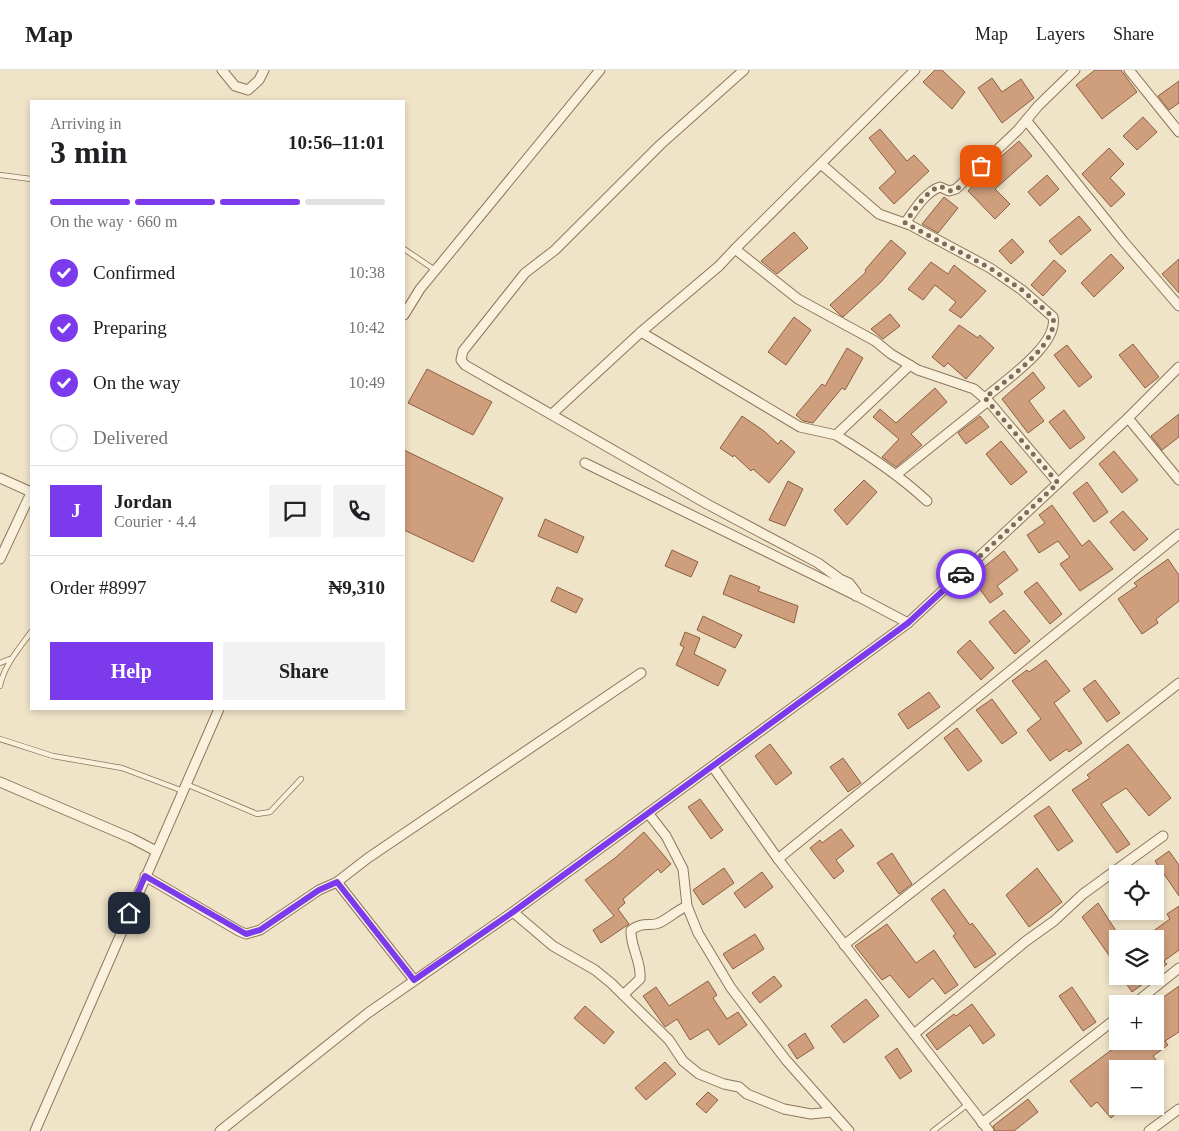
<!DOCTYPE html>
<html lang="en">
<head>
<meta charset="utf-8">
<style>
	:root { --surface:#fff; --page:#f2f2f2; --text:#202124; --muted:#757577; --line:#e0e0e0; --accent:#7c3aed }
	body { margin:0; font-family:Georgia,serif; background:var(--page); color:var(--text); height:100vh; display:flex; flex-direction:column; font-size:19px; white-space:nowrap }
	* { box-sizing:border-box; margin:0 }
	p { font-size:16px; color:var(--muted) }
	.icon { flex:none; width:28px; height:28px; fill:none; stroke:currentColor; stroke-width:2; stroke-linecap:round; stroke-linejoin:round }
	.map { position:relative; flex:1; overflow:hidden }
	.drawer { position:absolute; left:30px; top:30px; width:375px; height:610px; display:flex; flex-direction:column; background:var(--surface); border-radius:0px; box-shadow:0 2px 8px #0003 }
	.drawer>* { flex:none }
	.controls { position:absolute; left:1109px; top:795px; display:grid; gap:10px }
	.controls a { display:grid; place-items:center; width:55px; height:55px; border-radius:0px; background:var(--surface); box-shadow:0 2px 8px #0003; font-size:25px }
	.pin { position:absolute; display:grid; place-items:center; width:42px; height:42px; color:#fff; margin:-21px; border-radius:10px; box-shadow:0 2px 8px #0006 }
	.courier { position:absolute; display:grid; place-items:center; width:50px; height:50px; margin:-25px; border:4px solid #7c3aed; border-radius:50%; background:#fff; color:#222; box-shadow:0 1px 6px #0007 }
	.overview em { font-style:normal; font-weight:700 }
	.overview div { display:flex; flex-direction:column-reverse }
	.overview { display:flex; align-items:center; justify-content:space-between; height:85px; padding:0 20px }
	h1 { font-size:32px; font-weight:700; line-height:38px }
	.bar { display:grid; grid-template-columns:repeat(4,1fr); gap:8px 5px; align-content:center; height:60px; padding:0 20px }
	.bar i { height:6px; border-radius:4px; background:var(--line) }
	.bar .current { background:var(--accent) }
	.bar p { grid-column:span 4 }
	.line { display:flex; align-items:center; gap:12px; padding:0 20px; border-top:1px solid var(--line) }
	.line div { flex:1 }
	.round { display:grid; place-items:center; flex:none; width:52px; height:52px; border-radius:0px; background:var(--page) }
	ol { padding:0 20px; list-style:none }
	li { display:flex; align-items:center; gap:15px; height:55px }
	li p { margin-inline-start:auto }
	li .icon { padding:5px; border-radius:50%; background:var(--accent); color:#fff; stroke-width:4 }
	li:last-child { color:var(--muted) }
	li i { width:28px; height:28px; border:2px solid var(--line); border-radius:50% }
	.button { display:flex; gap:10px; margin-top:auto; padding:10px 20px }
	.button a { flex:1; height:58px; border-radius:0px; background:var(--accent); color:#fff; font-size:20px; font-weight:700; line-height:58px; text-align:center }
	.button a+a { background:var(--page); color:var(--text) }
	header { display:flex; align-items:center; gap:30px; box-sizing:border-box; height:70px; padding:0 25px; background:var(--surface); border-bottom:1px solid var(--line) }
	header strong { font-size:24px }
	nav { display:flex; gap:28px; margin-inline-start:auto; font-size:18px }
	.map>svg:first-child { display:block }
	.building { fill:#cf9f7d; stroke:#8d5f41 }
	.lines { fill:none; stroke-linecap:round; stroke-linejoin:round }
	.lane-casing { stroke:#8d765c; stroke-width:6 }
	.street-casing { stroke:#8d765c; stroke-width:11 }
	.lane { stroke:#faf1dc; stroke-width:4.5 }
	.street { stroke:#faf1dc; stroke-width:9 }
	.done { stroke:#7c6e5b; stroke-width:5; stroke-dasharray:0 9 }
	.route { stroke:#7c3aed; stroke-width:6 }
</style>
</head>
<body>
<header>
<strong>Map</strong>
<nav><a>Map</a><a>Layers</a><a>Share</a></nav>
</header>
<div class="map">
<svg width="1179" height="1061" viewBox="0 0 1179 1061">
	<rect width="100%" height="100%" fill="#f0e4c8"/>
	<g class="building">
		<polygon points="935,0 942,0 965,22 952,39 923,12"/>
		<polygon points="1095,0 1121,0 1137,22 1102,49 1076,15"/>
		<polygon points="992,8 1002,22 1021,9 1034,28 1002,53 978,18"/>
		<polygon points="1179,11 1179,33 1169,40 1158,26"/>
		<polygon points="1143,47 1157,62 1137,80 1123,66"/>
		<polygon points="880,59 907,91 914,85 929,101 894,134 879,118 896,102 869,68"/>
		<polygon points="1019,71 1032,86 995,119 1010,134 995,149 968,121 990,98 989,97"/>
		<polygon points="1109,78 1124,94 1110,108 1125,124 1111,137 1082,104"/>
		<polygon points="1047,105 1059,119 1040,136 1028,122"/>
		<polygon points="944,127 958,138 938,163 922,154"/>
		<polygon points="1079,146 1091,160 1061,185 1049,171"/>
		<polygon points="794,162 808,178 777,204 761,191"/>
		<polygon points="1012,169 1024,182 1011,194 999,181"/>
		<polygon points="891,170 906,183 881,212 843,247 839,244 830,235 866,202 865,200"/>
		<polygon points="1111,184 1124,198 1094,227 1081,213"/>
		<polygon points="1179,189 1179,223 1162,204"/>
		<polygon points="1054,190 1066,201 1043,226 1031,215"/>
		<polygon points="931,192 948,204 954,195 986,221 961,248 949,240 956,232 935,215 923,230 908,219"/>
		<polygon points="890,244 900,256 883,269 871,259"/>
		<polygon points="794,247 811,260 786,295 768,282"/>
		<polygon points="959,255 978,268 980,265 994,278 966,309 948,293 944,297 932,287"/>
		<polygon points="1133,274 1159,307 1145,318 1119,285"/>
		<polygon points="1067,275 1092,307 1079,317 1054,285"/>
		<polygon points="847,278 863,288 845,320 842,318 813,353 803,351 796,345 822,314 825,316"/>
		<polygon points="427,299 492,332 473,365 408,333"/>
		<polygon points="1033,302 1045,318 1029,331 1044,351 1028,363 1002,329"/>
		<polygon points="935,318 947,332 911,364 922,375 896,397 882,387 899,369 873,347 880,339 896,353"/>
		<polygon points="1064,340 1085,368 1070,379 1049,352"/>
		<polygon points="1179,344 1179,367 1162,380 1151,366"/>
		<polygon points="742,346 764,361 778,374 781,370 795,382 769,413 753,399 751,401 734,385 733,387 720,378"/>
		<polygon points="980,346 989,357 966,374 958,363"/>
		<polygon points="1001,371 1027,402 1011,415 986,384"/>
		<polygon points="404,380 503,428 473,492 404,460"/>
		<polygon points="1114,381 1138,410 1122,423 1099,394"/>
		<polygon points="864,410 877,422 847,455 834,440"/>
		<polygon points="788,411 803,419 785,456 769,450"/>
		<polygon points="1087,412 1108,442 1094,452 1073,423"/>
		<polygon points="1052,435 1082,476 1089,470 1113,499 1080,521 1060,494 1070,487 1058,471 1039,483 1027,465 1045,453 1039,445"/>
		<polygon points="1123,441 1148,469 1134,481 1110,452"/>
		<polygon points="545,449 584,467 577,483 538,466"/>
		<polygon points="672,480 698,492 691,507 665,496"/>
		<polygon points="1004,481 1018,500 997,516 1003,524 990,533 971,507"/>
		<polygon points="1168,489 1179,505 1179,531 1156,549 1158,553 1142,564 1118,529 1137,516 1134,513"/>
		<polygon points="730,505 760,517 758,521 798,536 794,553 723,524"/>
		<polygon points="1037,512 1062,544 1050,554 1024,522"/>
		<polygon points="557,517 583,529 576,543 551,531"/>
		<polygon points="1004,540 1030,571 1015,584 989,552"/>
		<polygon points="703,546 742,565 735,578 697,560"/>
		<polygon points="685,562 700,568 694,584 726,600 718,616 676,595 684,577 680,575"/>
		<polygon points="970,570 994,598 981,610 957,582"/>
		<polygon points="1046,590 1070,621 1054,633 1082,673 1069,682 1067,679 1050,691 1027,660 1041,649 1012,611 1027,600 1029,602"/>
		<polygon points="1095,610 1120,643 1107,652 1083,619"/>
		<polygon points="929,622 940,637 908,659 898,644"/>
		<polygon points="992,629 1017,663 1002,674 976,640"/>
		<polygon points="957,658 982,691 968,701 944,668"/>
		<polygon points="770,674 792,703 776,715 755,686"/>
		<polygon points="1128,674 1171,728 1149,746 1126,718 1101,734 1130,774 1117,783 1072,720 1090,708 1087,705"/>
		<polygon points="843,688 861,713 848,722 830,697"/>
		<polygon points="700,729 723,760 711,769 688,737"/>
		<polygon points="1049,736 1073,771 1058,781 1034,746"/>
		<polygon points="841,759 854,776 836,790 844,801 834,809 810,778 820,770 822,773"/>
		<polygon points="644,762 671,794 661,803 658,799 623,829 625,833 618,839 629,854 601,873 593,860 614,846 585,810 615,788"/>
		<polygon points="1169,781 1179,795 1179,826 1155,791"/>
		<polygon points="892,783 912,814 899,824 877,793"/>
		<polygon points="724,798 734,813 703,835 693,820"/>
		<polygon points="1037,798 1062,832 1029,857 1006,825"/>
		<polygon points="762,802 773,817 745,838 734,823"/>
		<polygon points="944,819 970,855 972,853 996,884 975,898 953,866 956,864 931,829"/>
		<polygon points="1098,833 1118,864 1118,898 1082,847"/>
		<polygon points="1179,836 1179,880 1164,891 1167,894 1155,902 1155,869 1142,869 1170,849 1167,844"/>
		<polygon points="887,854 916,893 934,880 958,915 945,924 933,908 909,928 890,905 882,910 855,876"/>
		<polygon points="755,864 764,879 733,899 723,884"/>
		<polygon points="774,906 782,916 760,933 752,923"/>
		<polygon points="1121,906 1154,906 1132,922"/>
		<polygon points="708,911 717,925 713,928 727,949 738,942 747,955 719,975 708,959 690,970 677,949 665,957 643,926 656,917 669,936"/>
		<polygon points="1179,916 1179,962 1165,971 1168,975 1153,986 1163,999 1118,999 1118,1036 1125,1036 1111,1048 1097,1032 1091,1037 1070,1011 1114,978 1113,976 1119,971 1155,971 1155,933"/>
		<polygon points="1072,917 1096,952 1083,961 1059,926"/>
		<polygon points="866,929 879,946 844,973 831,956"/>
		<polygon points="972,934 995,965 983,974 970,955 937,980 926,965 954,944 956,946"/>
		<polygon points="585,936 614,962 604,974 574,948"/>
		<polygon points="805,963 814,978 797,989 788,975"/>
		<polygon points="897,978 912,1001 900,1009 885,987"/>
		<polygon points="665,992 676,1004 646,1030 635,1018"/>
		<polygon points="708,1022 718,1030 706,1043 696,1034"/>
		<polygon points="1028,1029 1038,1042 1014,1061 995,1061 993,1056"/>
	</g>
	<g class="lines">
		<defs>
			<g id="lane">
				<polyline points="0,105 31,109"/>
				<polyline points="404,179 435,200"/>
				<polyline points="0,593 10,589"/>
				<path d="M 0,616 C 4,595 19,579 31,562"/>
				<polyline points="0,669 53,686 122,698 183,721"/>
				<polyline points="186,714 257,744 270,742 301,709"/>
				<polyline points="933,1061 968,1034"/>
			</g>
			<g id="street">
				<polyline points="222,0 235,16 248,20 259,10 264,0"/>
				<polyline points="744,0 660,75 555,180 525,203 463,281 461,290 465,295 707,434 818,493 840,509 849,513 856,522 856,526"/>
				<polyline points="915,0 735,179 798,229 875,271 891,284 918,300 974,319 990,333 1058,413"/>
				<polyline points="1129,0 1179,62"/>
				<polyline points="1026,50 1124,172 1179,236"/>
				<path d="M 821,94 L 879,144 L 910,155 L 990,198 L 1022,220 L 1053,247 C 1059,275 1004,311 985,328"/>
				<path d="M 905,153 C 914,141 925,122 940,117 L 949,121 L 956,119 L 1018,60 L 1038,36 L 1075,0"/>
				<polyline points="404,245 420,219 600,0"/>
				<polyline points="641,262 800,357 836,365 910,295"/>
				<polyline points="552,344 641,262 719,196 735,179"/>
				<polyline points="1128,348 1179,410"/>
				<path d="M 836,365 C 869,385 899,405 927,431"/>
				<polyline points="585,393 859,527 908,553"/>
				<polyline points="897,404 988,331"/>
				<polyline points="0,408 31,422"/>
				<polyline points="0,489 31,423"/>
				<polyline points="713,697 778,789 989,1061"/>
				<polyline points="0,712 131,768 156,781"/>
				<polyline points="648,743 666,766 683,799 687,836 698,863 731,918 786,990 849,1061"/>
				<polyline points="778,789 1179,464"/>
				<polyline points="145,806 239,861 246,864 260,860 319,820 337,812 368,788 641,603"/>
				<polyline points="337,812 414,910"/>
				<polyline points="513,842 553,876 595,900 611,913 669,970 683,991 699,1004 724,1014 739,1017 747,1024 784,1039 811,1044 831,1042"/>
				<polyline points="844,875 1179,613"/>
				<path d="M 623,925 L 640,909 C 642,892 630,877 631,860 C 643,851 649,857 659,853 C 669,848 676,841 687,836"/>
				<polyline points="1134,934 1179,898"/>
				<polyline points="914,964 1026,871 1054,851 1083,824 1163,766"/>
				<polyline points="982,1053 1118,947"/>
				<polyline points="35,1061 219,639"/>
				<polyline points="220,1061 368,943 513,842 908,553 1128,348 1179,297"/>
				<polyline points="1149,1061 1179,1039"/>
			</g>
		</defs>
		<use href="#lane" class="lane-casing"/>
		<use href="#street" class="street-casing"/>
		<use href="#lane" class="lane"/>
		<use href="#street" class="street"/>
	</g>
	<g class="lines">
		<path class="done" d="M 961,504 L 1058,413 L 985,328 C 1004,311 1059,275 1053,247 L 1022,220 L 990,198 L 905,153 C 914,141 925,122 940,116 L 949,121 L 956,120 L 981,96"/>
		<polyline class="route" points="129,843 145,806 246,864 260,860 319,820 337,812 414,910 513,842 908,553 961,504"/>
	</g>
</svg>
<div class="controls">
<a><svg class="icon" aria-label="locate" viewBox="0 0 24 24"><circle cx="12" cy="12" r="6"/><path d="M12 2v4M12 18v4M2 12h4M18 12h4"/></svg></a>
<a><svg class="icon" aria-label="layers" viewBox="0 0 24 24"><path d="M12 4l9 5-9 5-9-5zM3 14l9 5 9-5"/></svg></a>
<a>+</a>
<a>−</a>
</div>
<div class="pin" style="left:981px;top:96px;background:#ea580c"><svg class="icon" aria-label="bag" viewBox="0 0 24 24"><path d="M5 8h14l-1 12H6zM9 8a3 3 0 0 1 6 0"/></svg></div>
<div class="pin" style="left:129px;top:843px;background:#1f2937"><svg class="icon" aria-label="home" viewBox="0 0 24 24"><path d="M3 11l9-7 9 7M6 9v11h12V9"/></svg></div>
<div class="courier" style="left:961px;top:504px"><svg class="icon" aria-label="car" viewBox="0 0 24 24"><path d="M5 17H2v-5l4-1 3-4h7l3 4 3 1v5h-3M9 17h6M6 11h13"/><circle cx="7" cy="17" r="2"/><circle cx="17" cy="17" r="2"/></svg></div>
<section class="drawer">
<div class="overview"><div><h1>3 min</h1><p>Arriving in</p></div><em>10:56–11:01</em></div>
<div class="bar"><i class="current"></i><i class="current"></i><i class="current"></i><i></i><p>On the way · 660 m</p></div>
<ol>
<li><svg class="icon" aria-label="check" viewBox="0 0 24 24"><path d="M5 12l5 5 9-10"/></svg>Confirmed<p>10:38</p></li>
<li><svg class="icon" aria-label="check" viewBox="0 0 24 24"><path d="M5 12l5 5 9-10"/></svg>Preparing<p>10:42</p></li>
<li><svg class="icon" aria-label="check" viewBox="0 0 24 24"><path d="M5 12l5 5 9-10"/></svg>On the way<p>10:49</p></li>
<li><i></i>Delivered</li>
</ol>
<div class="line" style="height:90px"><b class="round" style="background:var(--accent);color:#fff">J</b><div><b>Jordan</b><p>Courier · 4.4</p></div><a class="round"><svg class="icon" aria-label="chat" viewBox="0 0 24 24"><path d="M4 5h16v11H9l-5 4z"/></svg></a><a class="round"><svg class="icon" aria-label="phone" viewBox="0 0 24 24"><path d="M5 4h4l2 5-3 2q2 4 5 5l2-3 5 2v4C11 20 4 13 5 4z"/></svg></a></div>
<div class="line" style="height:65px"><div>Order #8997</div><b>₦9,310</b></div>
<div class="button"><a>Help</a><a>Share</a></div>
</section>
</div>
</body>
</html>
